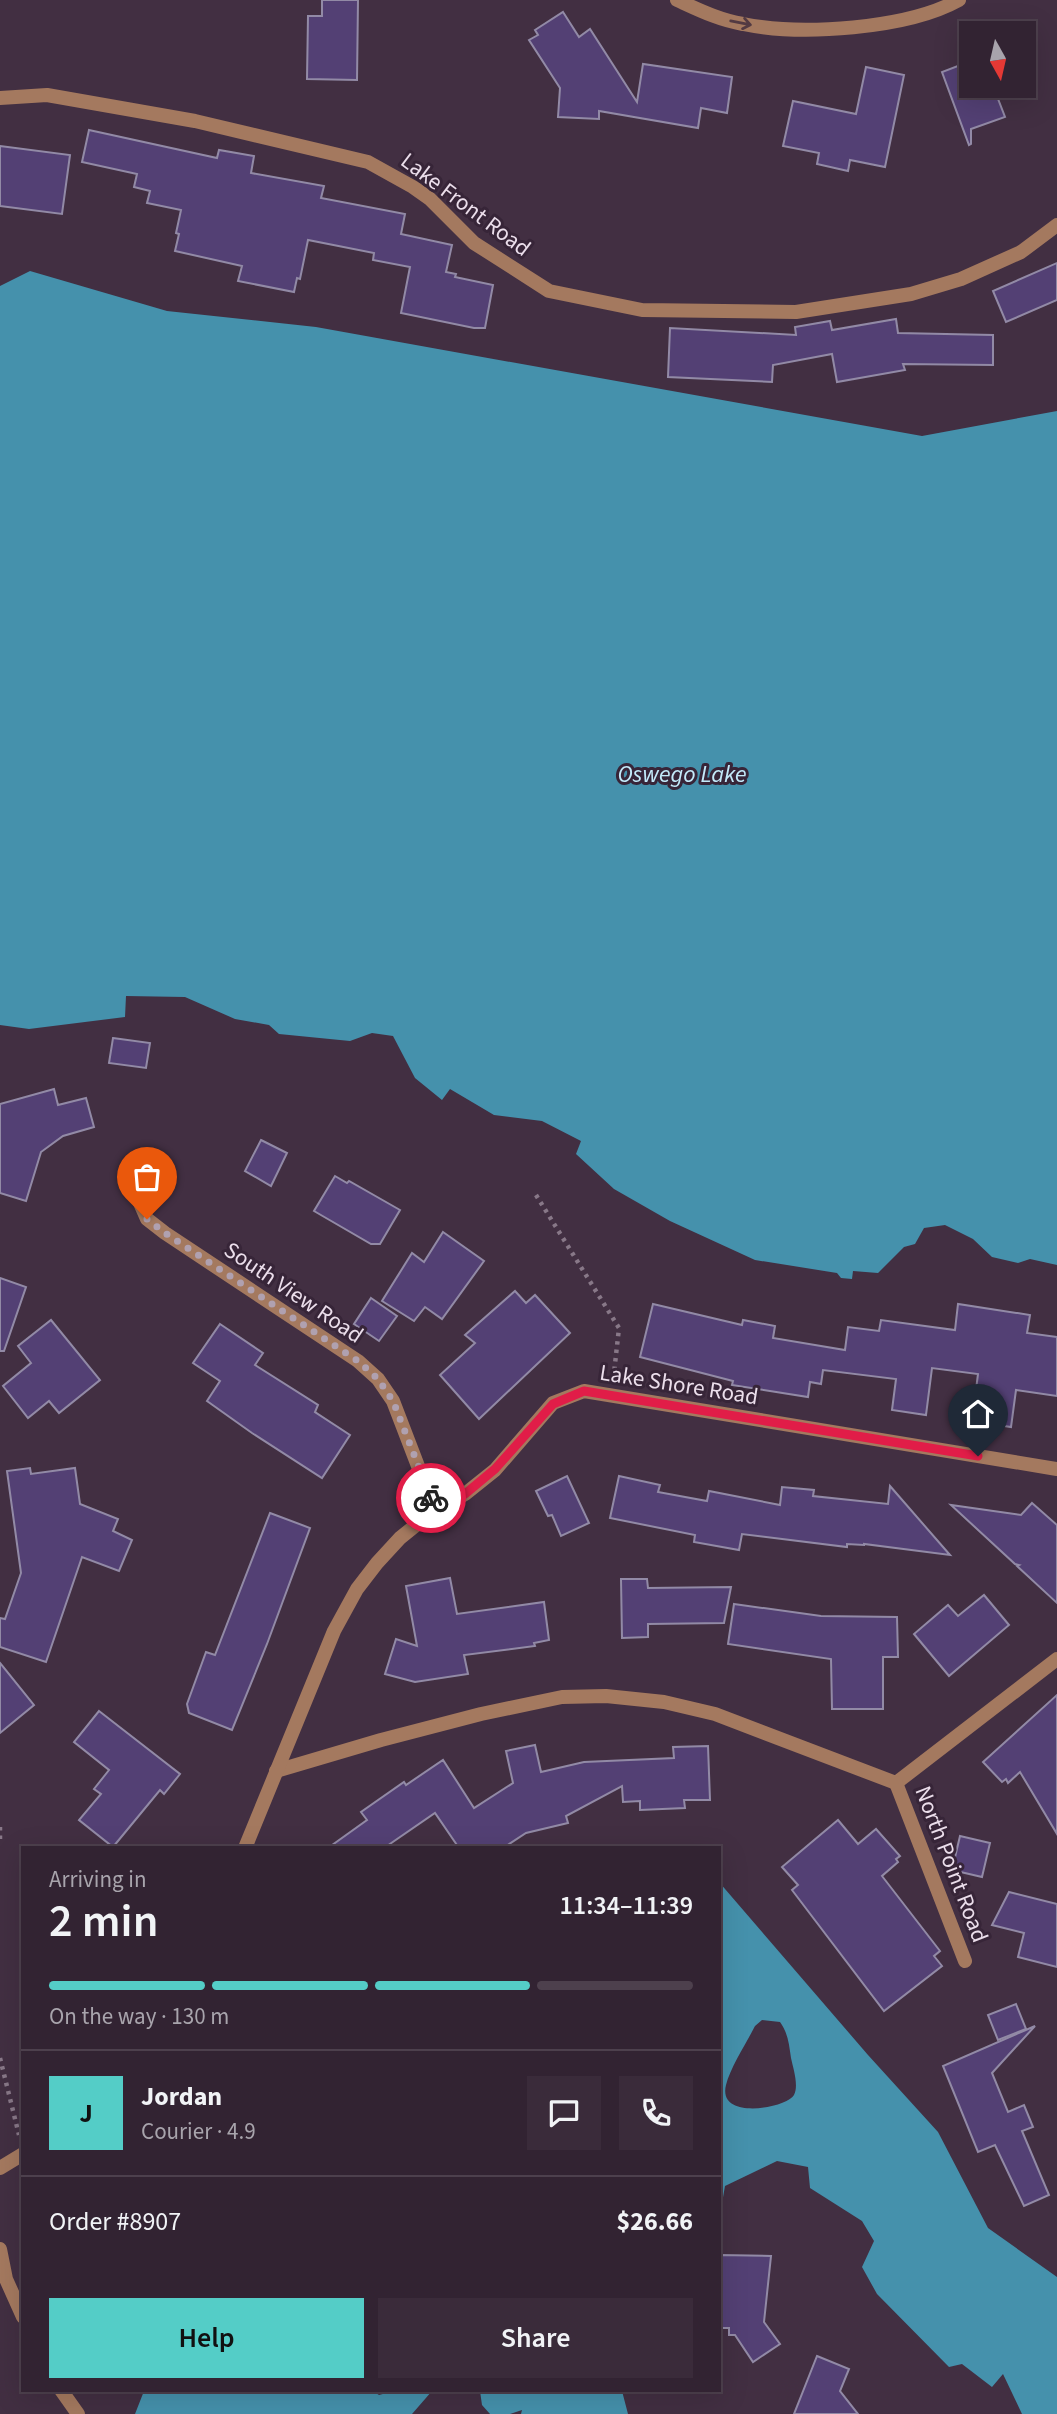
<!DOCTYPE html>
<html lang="en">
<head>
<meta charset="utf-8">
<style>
	:root { --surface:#322332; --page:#3a2b3a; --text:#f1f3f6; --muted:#a8a4ac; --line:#4d404d; --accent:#54cdc7 }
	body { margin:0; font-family:"Source Sans 3",sans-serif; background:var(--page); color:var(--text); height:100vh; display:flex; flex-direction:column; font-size:26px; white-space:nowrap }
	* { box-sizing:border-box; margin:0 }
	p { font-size:23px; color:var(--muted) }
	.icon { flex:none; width:38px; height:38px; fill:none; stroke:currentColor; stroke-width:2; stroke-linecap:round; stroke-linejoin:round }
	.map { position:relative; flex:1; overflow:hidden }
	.side { position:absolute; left:21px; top:1846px; width:700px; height:546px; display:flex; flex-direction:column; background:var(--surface); border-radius:0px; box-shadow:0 7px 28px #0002,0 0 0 2px var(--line) }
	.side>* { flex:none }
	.needle { width:46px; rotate:172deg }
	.buttons { position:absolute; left:959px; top:21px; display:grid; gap:14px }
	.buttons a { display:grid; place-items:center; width:77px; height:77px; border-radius:0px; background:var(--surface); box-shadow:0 7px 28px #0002,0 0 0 2px var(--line); font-size:35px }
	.pin { position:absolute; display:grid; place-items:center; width:60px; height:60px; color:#fff; margin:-72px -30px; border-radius:50% 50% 50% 0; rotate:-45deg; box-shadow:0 0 7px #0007 }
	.pin .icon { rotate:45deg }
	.courier { position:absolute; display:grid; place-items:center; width:70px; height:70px; margin:-35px; border:5px solid #e11d48; border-radius:50%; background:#fff; color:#222; box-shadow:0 2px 9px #0007 }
	.head em { font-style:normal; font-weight:600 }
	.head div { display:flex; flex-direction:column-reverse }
	.head { display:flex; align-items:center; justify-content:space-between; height:119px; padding:0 28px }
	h1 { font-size:46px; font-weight:600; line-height:52px }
	.bar { display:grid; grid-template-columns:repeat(4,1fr); gap:10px 7px; align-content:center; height:84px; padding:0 28px }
	.bar i { height:9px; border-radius:5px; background:var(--line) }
	.bar .current { background:var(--accent) }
	.bar p { grid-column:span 4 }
	.line { display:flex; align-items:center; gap:18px; padding:0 28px; border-top:2px solid var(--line) }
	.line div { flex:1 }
	.round { display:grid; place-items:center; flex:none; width:74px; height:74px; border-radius:0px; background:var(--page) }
	.primary-button { display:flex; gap:14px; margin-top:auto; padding:14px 28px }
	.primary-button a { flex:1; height:80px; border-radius:0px; background:var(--accent); color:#111; font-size:28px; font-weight:600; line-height:80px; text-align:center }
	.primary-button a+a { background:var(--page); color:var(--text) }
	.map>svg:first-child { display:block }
	.water { fill:#4591ac; fill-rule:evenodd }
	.building { fill:#534074; stroke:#928aa6; stroke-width:2 }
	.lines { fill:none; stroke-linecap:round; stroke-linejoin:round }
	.path { stroke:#887888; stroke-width:4.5; stroke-dasharray:3.5 5; stroke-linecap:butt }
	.street { stroke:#a4795f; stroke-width:14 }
	.oneway { stroke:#523a42 }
	.done { stroke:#b0a1b0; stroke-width:7; stroke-dasharray:0 12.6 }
	.route { stroke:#e11d48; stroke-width:9 }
	.labels { text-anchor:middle; stroke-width:6; stroke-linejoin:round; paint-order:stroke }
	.street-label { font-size:23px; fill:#ebdeeb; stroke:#372538 }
	.water-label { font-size:24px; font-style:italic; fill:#c3eafa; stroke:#372538 }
</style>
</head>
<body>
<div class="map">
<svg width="1057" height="2414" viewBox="0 0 1057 2414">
	<rect width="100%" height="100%" fill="#422f42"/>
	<g class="water">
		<polygon points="30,271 167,311 316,327 922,436 1057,411 1057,1265 1030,1259 1018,1263 992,1257 973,1239 945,1225 924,1228 915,1244 904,1247 878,1273 853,1271 852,1279 841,1278 837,1273 755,1260 670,1221 614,1189 576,1154 581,1141 542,1121 494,1115 450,1089 442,1100 415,1078 393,1036 372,1033 350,1041 279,1034 269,1025 235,1019 185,997 126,996 125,1017 29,1029 0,1025 0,286"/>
		<path d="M 719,1882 L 868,2055 L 938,2132 L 988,2228 L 1057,2277 L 1057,2414 L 1022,2414 L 1003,2374 L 992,2387 L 962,2364 L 949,2367 L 877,2294 L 862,2267 L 874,2241 L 862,2221 L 810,2188 L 808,2167 L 777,2161 L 725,2186 L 722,2203 L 719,2209 ZM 762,2020 L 780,2022 C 788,2033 789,2044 791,2058 C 793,2068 799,2085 794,2095 C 787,2108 717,2121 726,2085 C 730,2068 747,2042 755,2026 Z"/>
		<polygon points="373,2391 379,2395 394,2391 432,2391 412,2414 135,2414 144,2391"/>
		<polygon points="480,2391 622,2391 628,2414 521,2414 522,2410 510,2414 490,2414 482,2405"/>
	</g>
	<g class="building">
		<polygon points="322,0 358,0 357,80 307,79 308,16 322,16"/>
		<polygon points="563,12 579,37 590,29 637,102 643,64 732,77 727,113 701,108 698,128 599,111 599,119 558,117 560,88 529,40 538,35 535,30"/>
		<polygon points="971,61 971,86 993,86 1005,117 971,129 971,144 969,145 942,72"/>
		<polygon points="866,67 904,75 885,167 850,160 848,171 817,164 819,153 783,146 793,101 856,114"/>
		<polygon points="89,130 217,158 219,150 254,156 251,173 324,186 321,198 405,214 401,234 452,245 446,272 456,274 455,277 493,285 485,328 474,328 401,313 410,267 373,260 374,253 308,240 300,279 297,278 294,292 238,281 242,266 175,251 179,234 176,233 181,210 147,203 150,191 134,187 137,174 82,162"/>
		<polygon points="0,146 70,155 62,214 0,206"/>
		<polygon points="1057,263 1057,300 1006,322 993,291"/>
		<polygon points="896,319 898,333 993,335 993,365 903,364 905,370 837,382 832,354 773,365 772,382 668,377 670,328 796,335 795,327 830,321 832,330"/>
		<polygon points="113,1038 150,1043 146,1068 109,1063"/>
		<polygon points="54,1089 58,1105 86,1098 94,1127 63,1136 41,1152 26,1201 0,1193 0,1104"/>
		<polygon points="261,1140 287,1153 271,1186 245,1171"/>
		<polygon points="335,1176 347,1183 349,1181 400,1210 380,1244 371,1244 314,1211"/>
		<polygon points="443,1232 484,1261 442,1319 425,1307 414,1321 382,1301 412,1253 424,1262"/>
		<polygon points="0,1278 26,1287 4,1351 0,1351"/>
		<polygon points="515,1291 526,1303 535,1295 570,1333 479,1419 440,1375 475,1343 465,1335"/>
		<polygon points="371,1298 397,1316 379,1341 354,1324"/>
		<polygon points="653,1304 742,1325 743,1320 775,1326 773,1338 845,1350 848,1327 879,1331 881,1320 955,1330 958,1304 1030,1315 1027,1333 1057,1337 1057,1396 1016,1390 1011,1427 972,1421 978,1374 932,1368 926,1415 892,1410 896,1379 823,1370 821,1384 810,1382 808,1397 732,1385 733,1381 640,1357"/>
		<polygon points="51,1320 100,1380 59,1413 49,1401 28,1418 3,1386 31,1363 18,1346"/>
		<polygon points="220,1324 263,1353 255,1365 318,1405 315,1412 350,1435 322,1478 252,1433 207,1401 220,1381 193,1363"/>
		<polygon points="30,1468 31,1474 75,1468 80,1504 118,1519 113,1531 132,1540 119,1571 82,1557 46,1662 0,1647 0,1618 5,1619 21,1573 7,1471"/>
		<polygon points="567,1476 589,1523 561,1536 552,1515 548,1516 536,1491"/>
		<polygon points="619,1476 660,1485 658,1492 707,1501 709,1491 780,1505 782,1487 814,1490 813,1496 888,1504 890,1486 950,1555 864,1544 864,1545 847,1544 847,1547 742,1534 739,1550 694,1542 695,1535 610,1518"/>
		<polygon points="1032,1503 1057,1525 1057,1603 1017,1566 1019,1565 1015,1564 951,1505 1021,1515"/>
		<polygon points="270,1513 310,1528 267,1644 232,1730 189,1713 187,1704 206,1652 215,1655"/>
		<polygon points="450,1578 457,1614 544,1602 549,1640 534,1643 535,1646 464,1655 468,1674 415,1682 385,1674 396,1639 417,1646 406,1586"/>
		<polygon points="621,1579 647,1579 648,1588 731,1587 724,1623 648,1624 648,1637 622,1638"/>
		<polygon points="984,1595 1009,1625 949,1676 914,1634 948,1605 958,1616"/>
		<polygon points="734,1604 821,1616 897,1617 898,1657 883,1657 883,1709 832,1709 831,1659 728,1644"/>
		<polygon points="0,1663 34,1705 0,1733"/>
		<polygon points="1057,1695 1057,1834 1020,1772 1008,1783 1006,1779 1002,1782 983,1762"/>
		<polygon points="99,1711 180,1774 164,1794 160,1790 113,1847 79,1820 101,1794 94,1789 109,1770 74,1742"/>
		<polygon points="535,1745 541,1772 584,1762 674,1758 673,1747 708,1746 710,1800 684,1800 685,1808 640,1810 640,1801 623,1802 622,1786 566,1816 568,1823 526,1833 503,1848 459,1848 435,1813 384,1848 328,1848 367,1820 361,1812 404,1782 406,1785 443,1760 474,1808 513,1783 506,1751"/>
		<polygon points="838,1820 858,1844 876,1829 900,1856 896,1859 898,1862 882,1876 940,1951 934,1956 942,1966 884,2011 792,1890 798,1885 782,1867"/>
		<polygon points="960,1836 990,1843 982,1877 952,1870"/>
		<polygon points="1009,1892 1057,1904 1057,1967 1018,1957 1024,1933 992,1925"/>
		<polygon points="1016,2004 1026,2029 998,2040 988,2015"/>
		<polygon points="1035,2026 992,2073 1008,2112 1024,2105 1033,2127 1022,2131 1049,2195 1024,2206 995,2145 978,2152 943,2066"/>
		<polygon points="719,2255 771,2256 764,2322 780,2344 753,2362 735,2335 729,2335 729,2328 719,2328"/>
		<polygon points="817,2356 849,2369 840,2391 858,2414 794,2414"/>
	</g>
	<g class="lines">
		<g class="path">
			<polyline points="536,1195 619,1328 614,1373"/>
			<polyline points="0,1827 0,1844"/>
			<polyline points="0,2058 19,2135"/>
		</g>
		<g class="street">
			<path d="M 677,0 C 699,10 719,20 743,24 C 801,36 907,29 959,0"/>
			<polyline points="0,98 47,95 195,121 368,162 413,187 430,199 474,243 549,291 642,310 796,312 911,294 961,279 1021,252 1057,225"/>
			<polyline points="140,1203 147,1219 165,1233 358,1361 378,1379 393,1401 436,1513"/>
			<polyline points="276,1771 381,1740 481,1714 562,1697 606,1696 664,1702 715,1714 896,1783 1057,1659"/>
			<polyline points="896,1783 965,1961"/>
			<polyline points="245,1848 334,1631 357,1589 377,1563 400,1538 426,1517 465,1494 495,1470 553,1403 584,1391 1057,1469"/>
			<polyline points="0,2168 23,2154"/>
			<polyline points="0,2249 6,2279 23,2317"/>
			<polyline points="61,2390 78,2414"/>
		</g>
	</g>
	<defs><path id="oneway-shaft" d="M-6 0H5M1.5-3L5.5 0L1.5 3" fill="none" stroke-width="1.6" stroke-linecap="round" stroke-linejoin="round" transform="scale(1.75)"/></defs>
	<use class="oneway" href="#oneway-shaft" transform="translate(741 23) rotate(11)"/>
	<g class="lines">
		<polyline class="done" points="147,1219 165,1233 358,1361 378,1379 393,1401 431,1498"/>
		<polyline class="route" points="431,1498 436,1513 465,1494 495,1469 553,1404 584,1391 978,1456"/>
	</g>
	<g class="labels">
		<g class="street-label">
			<text transform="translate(466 204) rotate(37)" y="8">Lake Front Road</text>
			<text transform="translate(294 1292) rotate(34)" y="8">South View Road</text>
			<text transform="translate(679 1384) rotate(9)" y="8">Lake Shore Road</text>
			<text transform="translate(952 1864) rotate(69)" y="8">North Point Road</text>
		</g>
		<g class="water-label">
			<text x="682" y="782">Oswego Lake</text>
		</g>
	</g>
</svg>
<div class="buttons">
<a><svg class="needle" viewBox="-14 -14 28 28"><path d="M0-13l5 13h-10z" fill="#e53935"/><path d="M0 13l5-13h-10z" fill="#a8a4ac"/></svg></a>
</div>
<div class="pin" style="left:147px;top:1219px;background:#ea580c"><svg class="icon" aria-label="bag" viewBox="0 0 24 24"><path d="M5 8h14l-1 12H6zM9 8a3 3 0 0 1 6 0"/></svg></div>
<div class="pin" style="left:978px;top:1456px;background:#1f2937"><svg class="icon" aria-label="home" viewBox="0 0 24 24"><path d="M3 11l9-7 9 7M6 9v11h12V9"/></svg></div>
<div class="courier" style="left:431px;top:1498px"><svg class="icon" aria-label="bike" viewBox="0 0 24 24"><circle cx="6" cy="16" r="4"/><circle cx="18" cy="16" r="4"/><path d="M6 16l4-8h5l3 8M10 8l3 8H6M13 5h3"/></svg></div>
<section class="side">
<div class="head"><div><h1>2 min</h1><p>Arriving in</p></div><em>11:34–11:39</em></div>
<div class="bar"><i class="current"></i><i class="current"></i><i class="current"></i><i></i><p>On the way · 130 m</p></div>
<div class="line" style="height:126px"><b class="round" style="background:var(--accent);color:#111">J</b><div><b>Jordan</b><p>Courier · 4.9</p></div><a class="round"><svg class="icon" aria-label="chat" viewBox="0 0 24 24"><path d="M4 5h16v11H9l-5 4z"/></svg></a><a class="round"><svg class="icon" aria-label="phone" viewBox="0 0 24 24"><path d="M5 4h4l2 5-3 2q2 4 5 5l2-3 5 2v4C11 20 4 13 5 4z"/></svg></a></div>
<div class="line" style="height:91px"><div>Order #8907</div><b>$26.66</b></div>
<div class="primary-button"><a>Help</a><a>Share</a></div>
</section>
</div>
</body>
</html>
